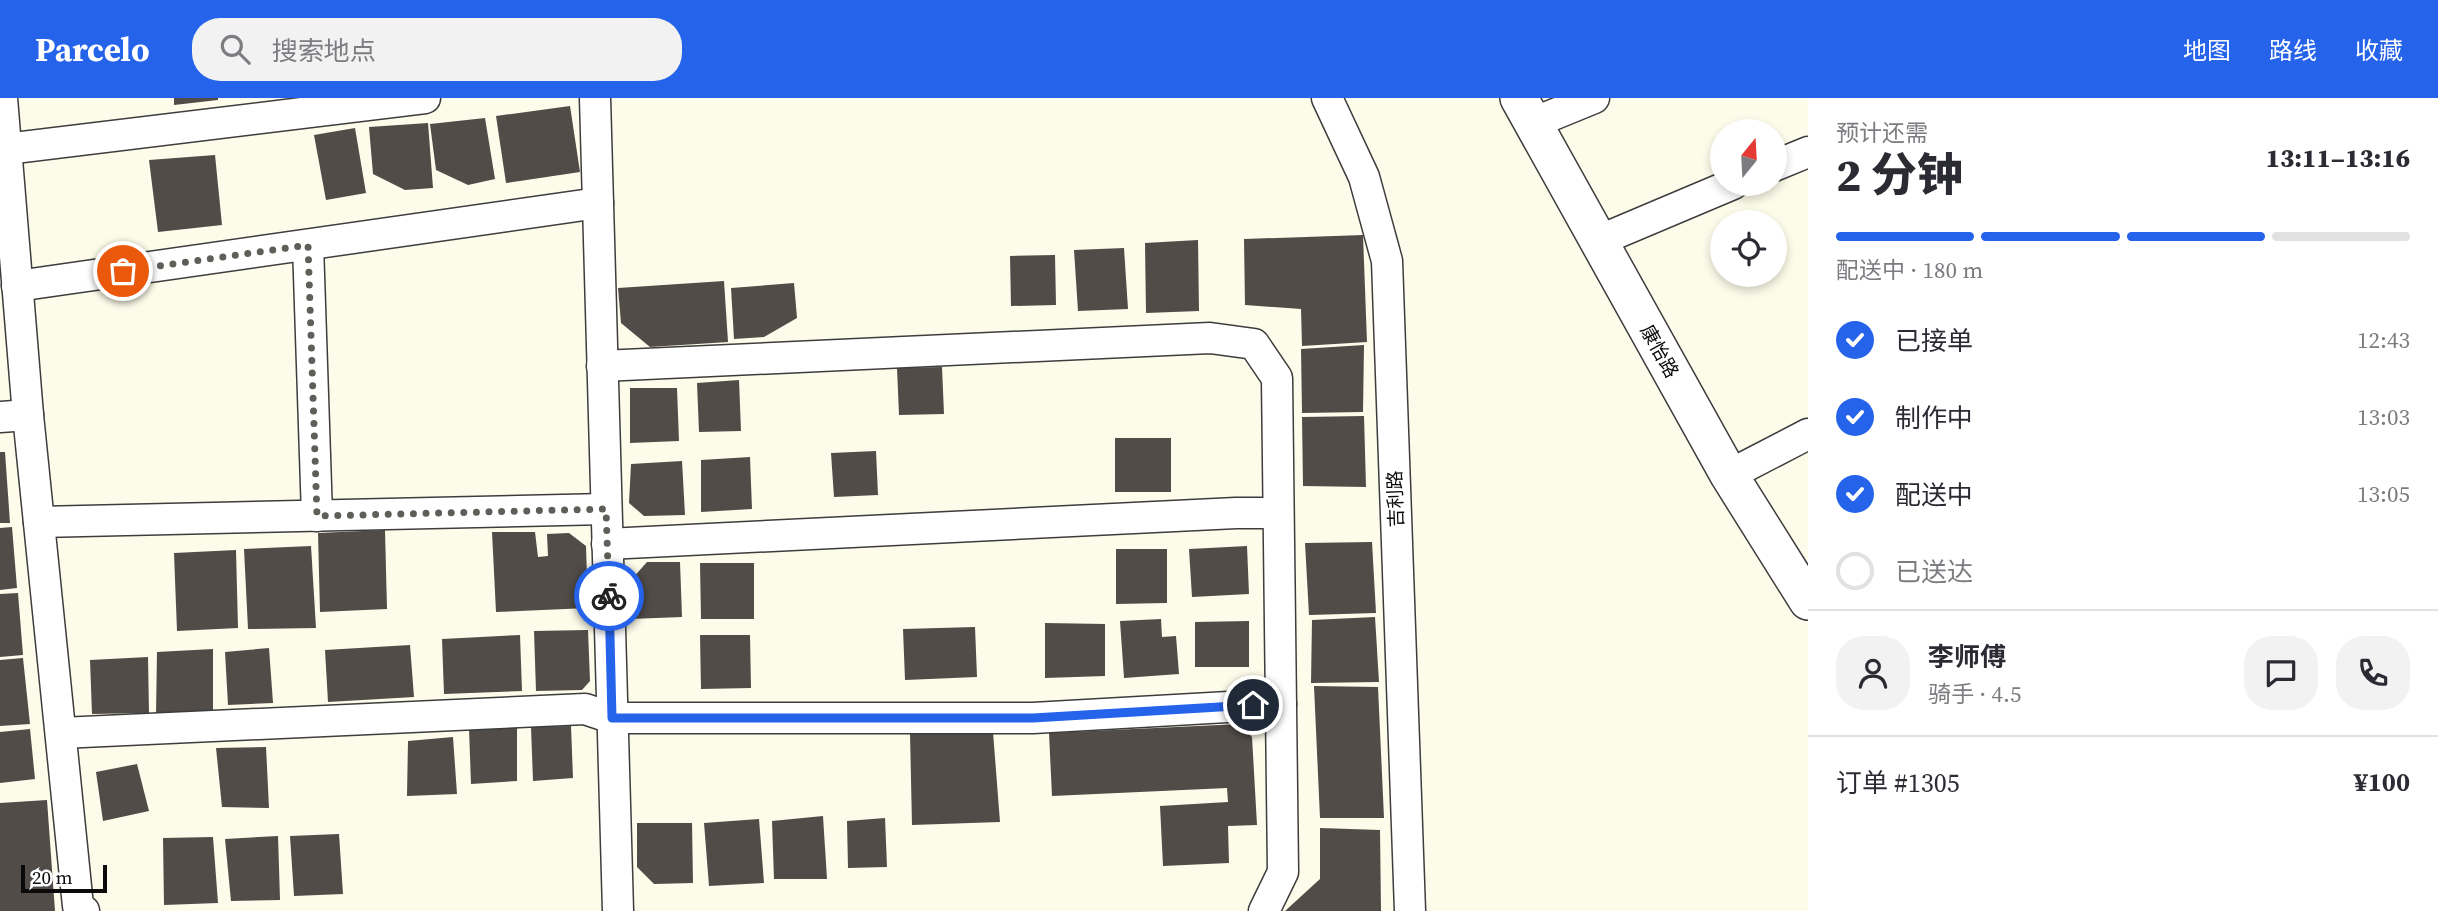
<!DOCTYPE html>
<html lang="zh">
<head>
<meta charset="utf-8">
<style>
	:root { --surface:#fff; --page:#f2f2f3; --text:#2b2b33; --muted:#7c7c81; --line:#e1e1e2; --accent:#2563eb }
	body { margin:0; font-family:"Source Serif 4","Noto Sans SC",serif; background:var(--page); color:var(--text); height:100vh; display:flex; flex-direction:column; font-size:26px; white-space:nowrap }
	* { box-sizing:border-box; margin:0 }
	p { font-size:23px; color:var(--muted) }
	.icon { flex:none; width:38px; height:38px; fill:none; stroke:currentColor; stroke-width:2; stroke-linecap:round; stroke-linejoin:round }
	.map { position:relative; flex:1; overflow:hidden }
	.details { display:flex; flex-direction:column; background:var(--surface); width:630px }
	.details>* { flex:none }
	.needle { width:46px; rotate:18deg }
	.fabs { position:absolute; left:1710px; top:21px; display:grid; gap:14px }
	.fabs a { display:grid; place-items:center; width:77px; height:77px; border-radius:50%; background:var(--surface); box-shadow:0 4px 10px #0003; font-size:35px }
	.scale { position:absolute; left:21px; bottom:18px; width:86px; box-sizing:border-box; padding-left:7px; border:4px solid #0a0a0a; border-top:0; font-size:19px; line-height:24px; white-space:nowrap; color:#0a0a0a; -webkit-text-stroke:5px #fff; paint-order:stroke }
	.pin { position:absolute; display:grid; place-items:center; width:60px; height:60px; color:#fff; margin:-30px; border:4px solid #fff; border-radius:50%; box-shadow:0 2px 7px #0007 }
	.courier { position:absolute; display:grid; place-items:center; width:70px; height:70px; margin:-35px; border:5px solid #2563eb; border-radius:50%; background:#fff; color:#222; box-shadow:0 2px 9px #0007 }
	.head em { font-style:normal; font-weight:800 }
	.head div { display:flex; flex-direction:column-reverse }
	.head { display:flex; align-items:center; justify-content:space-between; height:119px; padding:0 28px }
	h1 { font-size:46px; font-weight:800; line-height:52px }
	.bar { display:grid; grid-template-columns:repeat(4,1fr); gap:10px 7px; align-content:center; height:84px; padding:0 28px }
	.bar i { height:9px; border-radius:5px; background:var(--line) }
	.bar .on { background:var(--accent) }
	.bar p { grid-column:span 4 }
	.line { display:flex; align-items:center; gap:18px; padding:0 28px; border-top:2px solid var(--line) }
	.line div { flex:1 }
	.round { display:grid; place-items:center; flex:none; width:74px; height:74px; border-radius:28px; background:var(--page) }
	ol { padding:0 28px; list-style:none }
	li { display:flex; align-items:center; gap:21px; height:77px }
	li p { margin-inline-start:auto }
	li .icon { padding:7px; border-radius:50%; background:var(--accent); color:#fff; stroke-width:4 }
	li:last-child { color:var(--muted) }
	li i { width:38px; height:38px; border:4px solid var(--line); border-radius:50% }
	header { display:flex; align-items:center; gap:42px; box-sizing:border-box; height:98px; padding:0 35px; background:var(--accent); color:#fff }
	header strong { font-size:33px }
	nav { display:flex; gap:38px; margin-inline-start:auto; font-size:24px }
	.search { width:490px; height:63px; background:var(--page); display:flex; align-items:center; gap:18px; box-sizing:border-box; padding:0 24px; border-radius:28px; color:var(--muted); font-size:26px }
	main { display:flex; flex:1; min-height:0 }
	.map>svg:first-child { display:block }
	.building { fill:#514c48 }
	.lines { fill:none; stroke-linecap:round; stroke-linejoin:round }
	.minor-casing { stroke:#3d3d3d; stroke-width:33 }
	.tertiary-casing { stroke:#3d3d3d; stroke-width:40 }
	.minor { stroke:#fff; stroke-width:30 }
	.tertiary { stroke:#fff; stroke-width:37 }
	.done { stroke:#5f5e58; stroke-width:7; stroke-dasharray:0 12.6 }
	.route { stroke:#2563eb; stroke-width:9 }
	.labels { text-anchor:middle; stroke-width:7; stroke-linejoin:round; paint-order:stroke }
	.street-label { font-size:19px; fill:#0a0a0a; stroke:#fff }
</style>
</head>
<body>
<header>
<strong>Parcelo</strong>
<div class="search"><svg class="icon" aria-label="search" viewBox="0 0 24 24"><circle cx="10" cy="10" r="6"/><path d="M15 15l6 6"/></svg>搜索地点</div>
<nav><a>地图</a><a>路线</a><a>收藏</a></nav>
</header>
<main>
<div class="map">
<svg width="1808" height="813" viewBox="0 0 1808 813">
	<rect width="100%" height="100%" fill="#fdfbe9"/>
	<g class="building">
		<polygon points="174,0 218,0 218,2 174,7"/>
		<polygon points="570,8 580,74 506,85 496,18"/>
		<polygon points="485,20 495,81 468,87 436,72 430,26"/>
		<polygon points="428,25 433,90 405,92 373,76 369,29"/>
		<polygon points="355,30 366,95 326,102 314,37"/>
		<polygon points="215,57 222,127 158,134 149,62"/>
		<polygon points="1363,137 1367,244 1302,248 1301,211 1245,207 1244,141"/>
		<polygon points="1198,142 1199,213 1146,215 1145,145"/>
		<polygon points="1124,150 1128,211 1078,213 1074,152"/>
		<polygon points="1055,157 1056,207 1011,208 1010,158"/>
		<polygon points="724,183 728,244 650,249 621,225 618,190"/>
		<polygon points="794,185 797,220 764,239 734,241 731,190"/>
		<polygon points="1364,247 1363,314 1302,315 1301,251"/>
		<polygon points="942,269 944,316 899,317 897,270"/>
		<polygon points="739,282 741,333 699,334 697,285"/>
		<polygon points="630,290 677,290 679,343 630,345"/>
		<polygon points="1364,318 1366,389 1303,388 1302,319"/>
		<rect x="1115" y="340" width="56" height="54"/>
		<polygon points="876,353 878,397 834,399 831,355"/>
		<polygon points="0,354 5,354 10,425 0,425"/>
		<polygon points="750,359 752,411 701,414 701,362"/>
		<polygon points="682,363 685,417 644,418 629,405 631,366"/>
		<polygon points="12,429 17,490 0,492 0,430"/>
		<polygon points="385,432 387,511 320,514 318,435"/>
		<polygon points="492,434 535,434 538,459 548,458 547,436 569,435 586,448 588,510 496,514"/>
		<polygon points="1372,444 1376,515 1309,517 1305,445"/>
		<polygon points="311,448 316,530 248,531 244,451"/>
		<polygon points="1247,448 1249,496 1192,499 1189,451"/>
		<polygon points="1116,451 1167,451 1167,505 1116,506"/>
		<polygon points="236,452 238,530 177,533 174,455"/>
		<polygon points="647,464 680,464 682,519 630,521 631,482"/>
		<polygon points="700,465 754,465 754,521 701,521"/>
		<polygon points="18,495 23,557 0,559 0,496"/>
		<polygon points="1375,519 1379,584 1311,585 1312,522"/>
		<polygon points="1161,521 1162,539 1176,538 1179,576 1124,580 1120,523"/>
		<polygon points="1249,523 1249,569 1195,569 1195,524"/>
		<polygon points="1045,525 1105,526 1105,578 1045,580"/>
		<polygon points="975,529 977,579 905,582 903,531"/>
		<polygon points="588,532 590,583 582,592 536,593 534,533"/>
		<polygon points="520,537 522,593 444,596 442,541"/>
		<polygon points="700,537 750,537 751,590 701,591"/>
		<polygon points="410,547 414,599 328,604 325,552"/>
		<polygon points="269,550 273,605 228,607 225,554"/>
		<polygon points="213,551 213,616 156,616 157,554"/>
		<polygon points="148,559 149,615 92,616 90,562"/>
		<polygon points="23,560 30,626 0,628 0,562"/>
		<polygon points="1314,588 1378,589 1384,720 1320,720"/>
		<polygon points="1240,626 1252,639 1257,727 1228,728 1229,765 1163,768 1160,708 1228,704 1227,690 1052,698 1049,635"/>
		<polygon points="571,628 573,680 533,683 531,629"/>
		<polygon points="517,629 517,683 471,686 469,630"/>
		<polygon points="30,631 35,681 0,685 0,634"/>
		<polygon points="993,634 1000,724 912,727 910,635"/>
		<polygon points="453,639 457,696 407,698 408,643"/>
		<polygon points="266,649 269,710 222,709 216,650"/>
		<polygon points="137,666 149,713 103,723 96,674"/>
		<polygon points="47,702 55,813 0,813 0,705"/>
		<polygon points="823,718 827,781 774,781 772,723"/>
		<polygon points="885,720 887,769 848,770 847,723"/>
		<polygon points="759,721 764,785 709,788 704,725"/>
		<polygon points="637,725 692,725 693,785 654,786 637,769"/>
		<polygon points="1320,730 1380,732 1381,813 1285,813 1320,781"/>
		<polygon points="339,736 343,796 294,798 290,738"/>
		<polygon points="278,738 280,802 231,803 225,741"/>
		<polygon points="213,739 218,805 164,807 163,740"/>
	</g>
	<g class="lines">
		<defs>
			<g id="minor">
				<polyline points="2,0 28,317 78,808 84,813"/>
				<polyline points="595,0 618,813"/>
				<polyline points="1327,0 1364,79 1387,163 1410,813"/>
				<polyline points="1533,25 1594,0"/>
				<polyline points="6,51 425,0"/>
				<polyline points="1774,68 1808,54"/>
				<polyline points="1598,143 1733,86"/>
				<polyline points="308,147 317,418"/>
				<polyline points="17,188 598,105"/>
				<polyline points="602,268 1210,240 1254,246 1277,280 1283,774 1264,813"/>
				<polyline points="0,319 28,317"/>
				<polyline points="1729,377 1808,336"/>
				<polyline points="39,424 606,411"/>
				<polyline points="607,446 1236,415 1278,415"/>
				<polyline points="61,635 585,611 612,620 1033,620 1281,606"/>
			</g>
			<polyline id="tertiary" points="1519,0 1729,377 1808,503"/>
		</defs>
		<use href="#minor" class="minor-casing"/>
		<use href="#tertiary" class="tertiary-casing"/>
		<use href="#minor" class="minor"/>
		<use href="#tertiary" class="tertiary"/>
	</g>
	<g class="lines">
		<polyline class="done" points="123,173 308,147 317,418 606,411 609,498"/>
		<polyline class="route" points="609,498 612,620 1033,620 1253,607"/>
	</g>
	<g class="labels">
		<g class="street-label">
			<text transform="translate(1660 253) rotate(61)" y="7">康怡路</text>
			<text transform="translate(1395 401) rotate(-92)" y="7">吉利路</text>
		</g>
	</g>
</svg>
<div class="fabs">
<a><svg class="needle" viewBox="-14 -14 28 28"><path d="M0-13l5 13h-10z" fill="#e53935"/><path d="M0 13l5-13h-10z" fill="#7c7c81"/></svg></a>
<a><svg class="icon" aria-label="locate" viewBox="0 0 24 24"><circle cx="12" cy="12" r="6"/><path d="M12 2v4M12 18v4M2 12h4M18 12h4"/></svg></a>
</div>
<div class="scale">20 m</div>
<div class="pin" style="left:123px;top:173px;background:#ea580c"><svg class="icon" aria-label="bag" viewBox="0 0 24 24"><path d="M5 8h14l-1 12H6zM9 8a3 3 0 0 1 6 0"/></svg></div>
<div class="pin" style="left:1253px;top:607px;background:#1f2937"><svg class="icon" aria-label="home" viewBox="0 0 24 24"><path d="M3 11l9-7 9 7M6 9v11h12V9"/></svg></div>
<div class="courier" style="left:609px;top:498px"><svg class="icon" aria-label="bike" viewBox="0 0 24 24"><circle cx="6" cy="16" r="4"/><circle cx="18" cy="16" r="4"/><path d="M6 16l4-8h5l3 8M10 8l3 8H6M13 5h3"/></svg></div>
</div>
<section class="details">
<div class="head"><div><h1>2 分钟</h1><p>预计还需</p></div><em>13:11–13:16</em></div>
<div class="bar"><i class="on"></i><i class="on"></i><i class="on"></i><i></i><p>配送中 · 180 m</p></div>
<ol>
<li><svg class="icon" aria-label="check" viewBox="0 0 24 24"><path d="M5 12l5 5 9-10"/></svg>已接单<p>12:43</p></li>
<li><svg class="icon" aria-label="check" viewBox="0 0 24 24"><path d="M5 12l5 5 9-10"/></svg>制作中<p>13:03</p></li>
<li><svg class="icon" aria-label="check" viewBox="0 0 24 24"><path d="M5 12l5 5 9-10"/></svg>配送中<p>13:05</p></li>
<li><i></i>已送达</li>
</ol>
<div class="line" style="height:126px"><a class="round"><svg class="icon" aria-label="person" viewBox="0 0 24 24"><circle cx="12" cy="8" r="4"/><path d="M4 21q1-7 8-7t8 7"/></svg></a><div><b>李师傅</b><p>骑手 · 4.5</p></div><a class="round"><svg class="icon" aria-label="chat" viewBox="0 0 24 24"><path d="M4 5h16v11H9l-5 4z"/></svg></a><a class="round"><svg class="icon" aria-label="phone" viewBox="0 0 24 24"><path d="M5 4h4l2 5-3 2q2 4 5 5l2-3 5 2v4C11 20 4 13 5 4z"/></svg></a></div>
<div class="line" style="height:91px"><div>订单 #1305</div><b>¥100</b></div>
</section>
</main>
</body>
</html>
